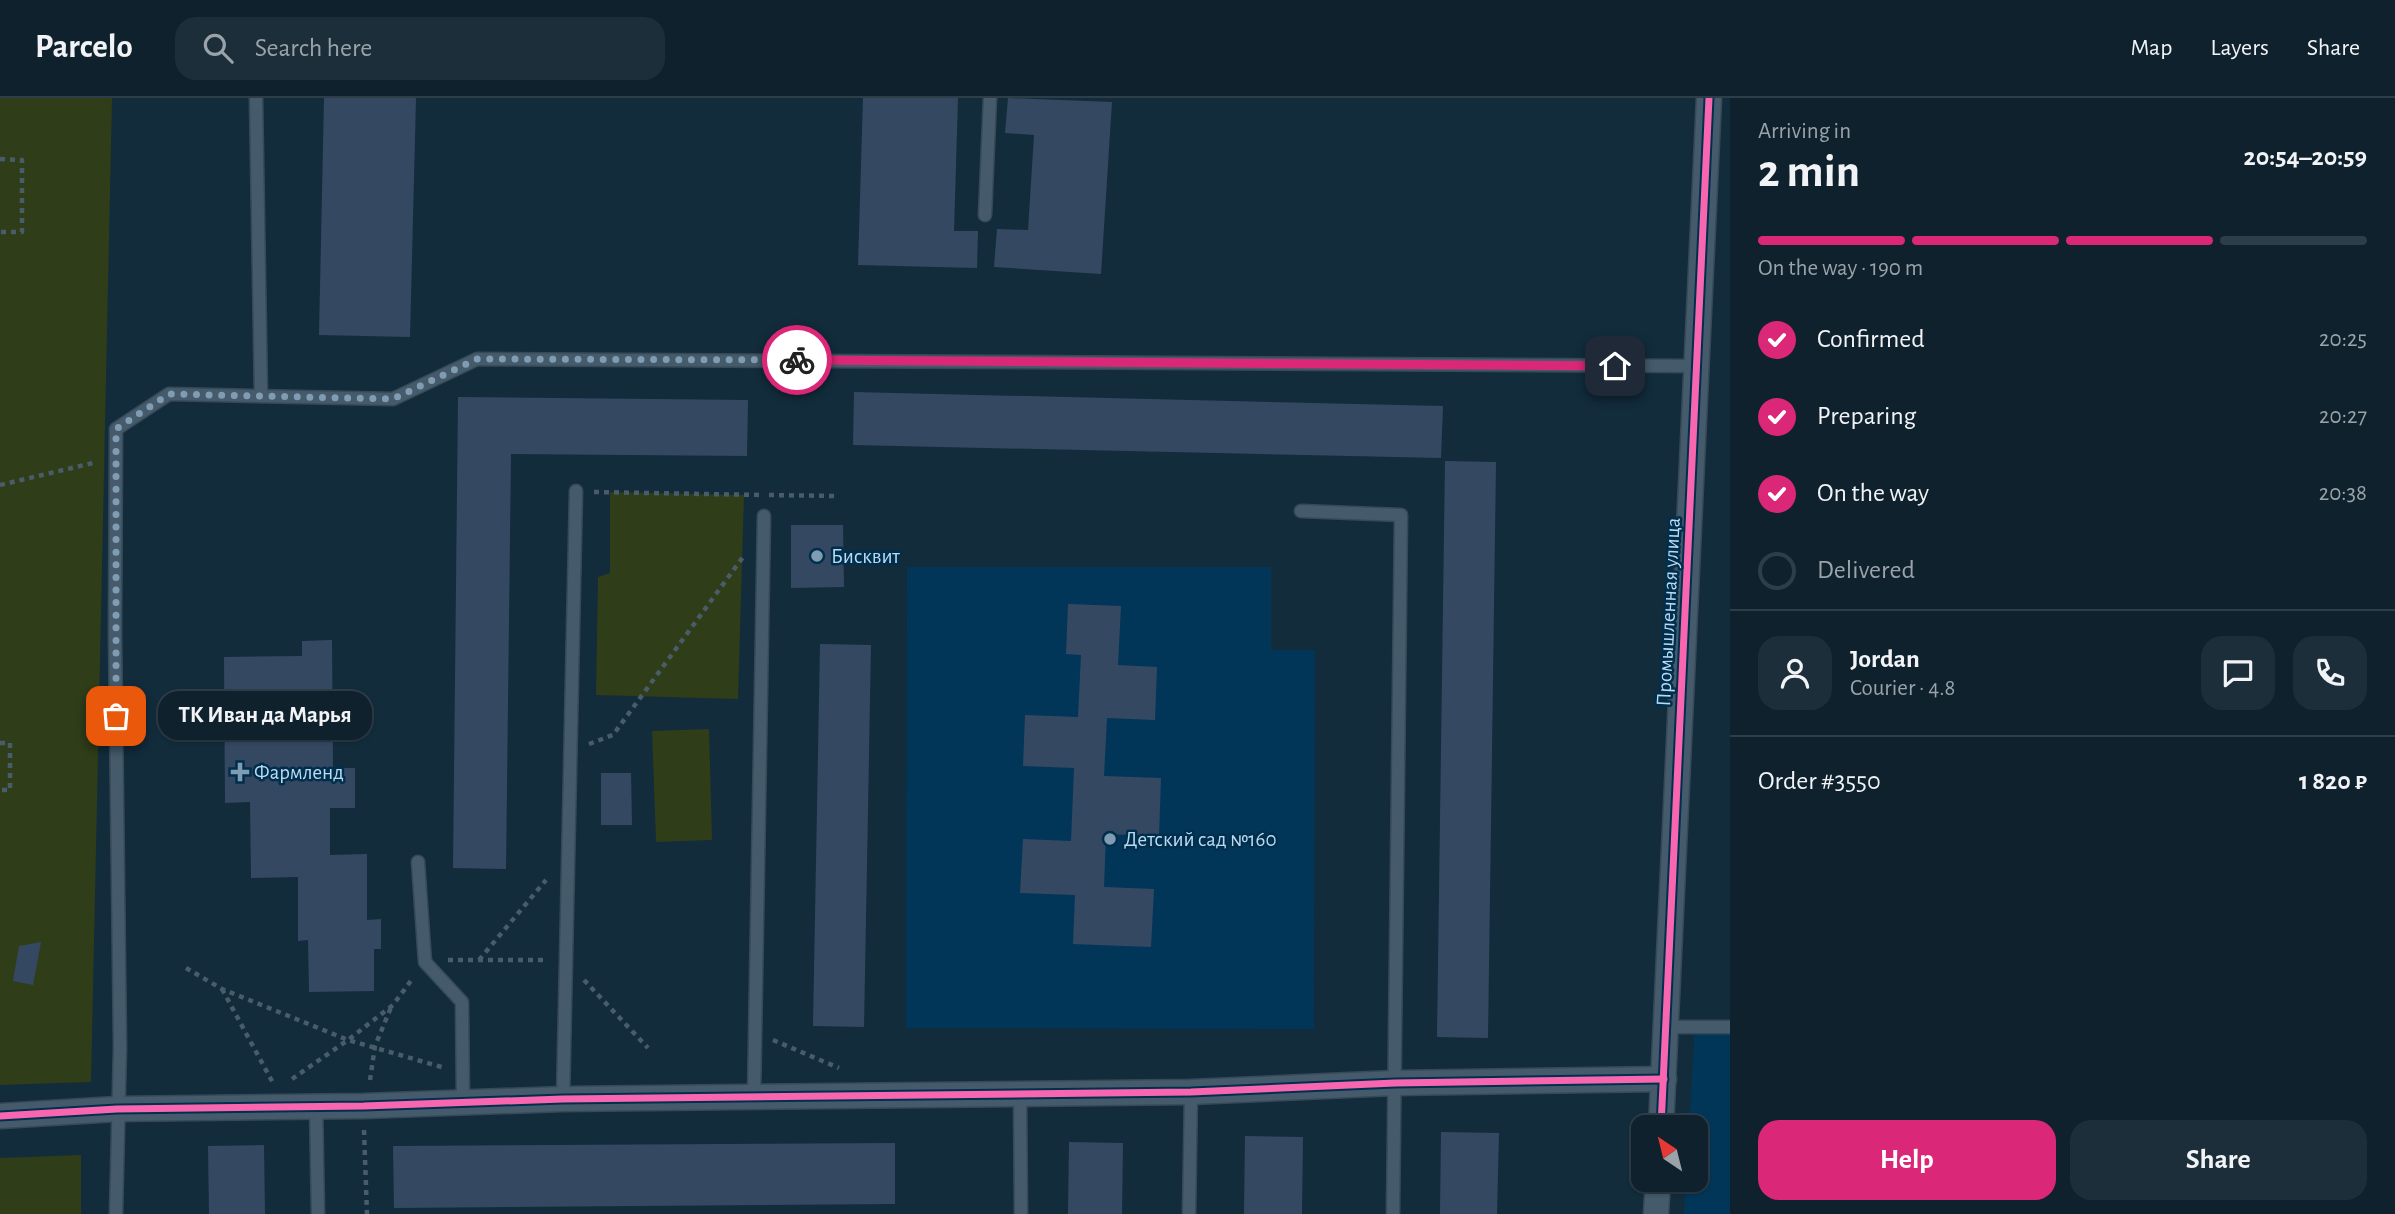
<!DOCTYPE html>
<html lang="en">
<head>
<meta charset="utf-8">
<style>
	:root { --surface:#0e212d; --page:#1c2e39; --text:#f1f3f6; --muted:#9ba3aa; --line:#2e3e49; --accent:#db2777 }
	body { margin:0; font-family:"Alegreya Sans",sans-serif; background:var(--page); color:var(--text); height:100vh; display:flex; flex-direction:column; font-size:26px; white-space:nowrap }
	* { box-sizing:border-box; margin:0 }
	p { font-size:23px; color:var(--muted) }
	.icon { flex:none; width:38px; height:38px; fill:none; stroke:currentColor; stroke-width:2; stroke-linecap:round; stroke-linejoin:round }
	.map { position:relative; flex:1; overflow:hidden }
	.sheet { display:flex; flex-direction:column; background:var(--surface); width:665px }
	.sheet>* { flex:none }
	.needle { width:46px; rotate:325deg }
	.tools { position:absolute; left:1631px; top:1017px; display:grid; gap:14px }
	.tools a { display:grid; place-items:center; width:77px; height:77px; border-radius:14px; background:var(--surface); box-shadow:0 2px 5px #0004,0 0 0 2px var(--line); font-size:35px }
	.pin { position:absolute; display:grid; place-items:center; width:60px; height:60px; color:#fff; margin:-30px; border-radius:14px; box-shadow:0 4px 10px #0006 }
	.courier { position:absolute; display:grid; place-items:center; width:70px; height:70px; margin:-35px; border:5px solid #db2777; border-radius:50%; background:#fff; color:#222; box-shadow:0 2px 9px #0007 }
	.bubble { position:absolute; height:49px; border-radius:21px; background:var(--surface); box-shadow:0 2px 5px #0004,0 0 0 2px var(--line); font-size:23px; font-weight:700; line-height:49px; text-align:center }
	.overview em { font-style:normal; font-weight:700 }
	.overview div { display:flex; flex-direction:column-reverse }
	.overview { display:flex; align-items:center; justify-content:space-between; height:119px; padding:0 28px }
	h1 { font-size:46px; font-weight:700; line-height:52px }
	.bar { display:grid; grid-template-columns:repeat(4,1fr); gap:10px 7px; align-content:center; height:84px; padding:0 28px }
	.bar i { height:9px; border-radius:5px; background:var(--line) }
	.bar .current { background:var(--accent) }
	.bar p { grid-column:span 4 }
	.line { display:flex; align-items:center; gap:18px; padding:0 28px; border-top:2px solid var(--line) }
	.line div { flex:1 }
	.round { display:grid; place-items:center; flex:none; width:74px; height:74px; border-radius:21px; background:var(--page) }
	ol { padding:0 28px; list-style:none }
	li { display:flex; align-items:center; gap:21px; height:77px }
	li p { margin-inline-start:auto }
	li .icon { padding:7px; border-radius:50%; background:var(--accent); color:#fff; stroke-width:4 }
	li:last-child { color:var(--muted) }
	li i { width:38px; height:38px; border:4px solid var(--line); border-radius:50% }
	.primary-button { display:flex; gap:14px; margin-top:auto; padding:14px 28px }
	.primary-button a { flex:1; height:80px; border-radius:21px; background:var(--accent); color:#fff; font-size:28px; font-weight:700; line-height:80px; text-align:center }
	.primary-button a+a { background:var(--page); color:var(--text) }
	header { display:flex; align-items:center; gap:42px; box-sizing:border-box; height:98px; padding:0 35px; background:var(--surface); border-bottom:2px solid var(--line) }
	header strong { font-size:33px }
	nav { display:flex; gap:38px; margin-inline-start:auto; font-size:24px }
	.search { width:490px; height:63px; background:var(--page); display:flex; align-items:center; gap:18px; box-sizing:border-box; padding:0 24px; border-radius:21px; color:var(--muted); font-size:26px }
	main { display:flex; flex:1; min-height:0 }
	.map>svg:first-child { display:block }
	.built { fill:#023659 }
	.green { fill:#2f3d19 }
	.building { fill:#354862 }
	.lines { fill:none; stroke-linecap:round; stroke-linejoin:round }
	.service-casing { stroke:#364957; stroke-width:15 }
	.minor-casing { stroke:#364957; stroke-width:27 }
	.path { stroke:#495c69; stroke-width:4.5; stroke-dasharray:5 5; stroke-linecap:butt }
	.service { stroke:#455b6b; stroke-width:12 }
	.minor { stroke:#455b6b; stroke-width:24 }
	.cycleway-casing { stroke:#002f4e; stroke-width:11 }
	.cycleway { stroke:#f766af; stroke-width:7 }
	.done { stroke:#809cb2; stroke-width:7; stroke-dasharray:0 12.6 }
	.route { stroke:#db2777; stroke-width:9 }
	.poi-dot { fill:#809cb2; stroke:#002f4e; stroke-width:2.5 }
	.labels { text-anchor:middle; stroke-width:5; stroke-linejoin:round; paint-order:stroke }
	.poi-label { font-size:21px; fill:#bcd9f2; stroke:#002f4e; text-anchor:start }
	.street-label { font-size:21px; fill:#bcd9f2; stroke:#002f4e }
</style>
</head>
<body>
<header>
<strong>Parcelo</strong>
<div class="search"><svg class="icon" aria-label="search" viewBox="0 0 24 24"><circle cx="10" cy="10" r="6"/><path d="M15 15l6 6"/></svg>Search here</div>
<nav><a>Map</a><a>Layers</a><a>Share</a></nav>
</header>
<main>
<div class="map">
<svg width="1730" height="1116" viewBox="0 0 1730 1116">
	<rect width="100%" height="100%" fill="#122c3c"/>
	<g class="built">
		<polygon points="907,469 1271,469 1271,552 1315,552 1314,931 906,930"/>
		<polygon points="1695,924 1730,924 1730,1116 1684,1116 1686,1082 1696,1082 1696,1029 1689,1029"/>
	</g>
	<g class="green">
		<polygon points="0,0 112,0 91,984 0,987"/>
		<polygon points="610,394 744,397 738,601 596,597 598,479 610,475"/>
		<polygon points="709,631 712,742 656,744 652,633"/>
		<polygon points="81,1057 81,1116 0,1116 0,1060"/>
	</g>
	<g class="building">
		<polygon points="324,0 416,0 410,239 319,237"/>
		<polygon points="863,0 958,0 954,133 978,133 977,170 858,167"/>
		<polygon points="1008,0 1112,4 1101,176 994,169 997,131 1028,132 1034,37 1005,35"/>
		<polygon points="854,294 1443,308 1441,360 853,347"/>
		<polygon points="458,299 748,302 747,358 511,356 506,771 453,770"/>
		<polygon points="1445,363 1496,364 1488,940 1437,939"/>
		<polygon points="791,427 843,427 844,489 791,490"/>
		<polygon points="1068,506 1121,508 1118,567 1157,569 1155,622 1107,620 1104,678 1161,680 1159,738 1106,736 1104,789 1154,791 1151,849 1073,846 1075,797 1020,795 1023,741 1071,743 1074,670 1023,668 1025,617 1078,619 1081,557 1066,556"/>
		<polygon points="332,542 333,670 355,670 355,710 330,710 330,757 367,756 367,822 381,821 381,851 374,851 374,893 309,894 308,842 298,843 298,779 251,780 250,704 225,705 224,559 302,558 302,543"/>
		<polygon points="820,546 871,547 864,929 813,928"/>
		<polygon points="601,675 631,675 632,727 601,727"/>
		<polygon points="41,844 33,887 13,883 19,848"/>
		<polygon points="1441,1034 1499,1035 1497,1116 1440,1116"/>
		<polygon points="1245,1038 1303,1039 1302,1116 1244,1116"/>
		<polygon points="1069,1044 1123,1045 1122,1116 1068,1116"/>
		<polygon points="895,1045 895,1106 394,1110 393,1048"/>
		<polygon points="264,1047 265,1116 209,1116 208,1048"/>
	</g>
	<g class="lines">
		<defs>
			<g id="service">
				<polyline points="256,0 261,298"/>
				<polyline points="985,117 990,0"/>
				<polyline points="1301,413 1401,417 1393,1116"/>
				<polyline points="418,764 425,864 462,904 463,1004"/>
				<polyline points="1667,929 1730,929"/>
				<polyline points="1020,995 1021,1116"/>
				<polyline points="754,1000 764,418"/>
				<polyline points="563,1001 576,393"/>
				<polyline points="316,1007 318,1116"/>
				<polyline points="116,1116 120,949 115,535 116,331 169,296 393,301 477,261 1696,268"/>
				<polyline points="1189,1116 1191,994"/>
			</g>
			<g id="minor">
				<polyline points="0,1018 117,1011 364,1008 563,1001 1191,994 1395,985 1664,981"/>
				<polyline points="1661,1029 1709,0"/>
				<polyline points="1656,1116 1658,1082"/>
			</g>
		</defs>
		<use href="#service" class="service-casing"/>
		<use href="#minor" class="minor-casing"/>
		<g class="path">
			<polyline points="0,61 22,62 22,134 0,134"/>
			<polyline points="0,387 97,364"/>
			<polyline points="594,394 761,397"/>
			<polyline points="769,397 835,398"/>
			<polyline points="0,645 10,645 10,692 0,692"/>
			<polyline points="589,646 613,637 743,459"/>
			<polyline points="448,862 548,862"/>
			<polyline points="479,862 546,782"/>
			<polyline points="186,870 222,891 348,942 445,970"/>
			<polyline points="584,882 648,950"/>
			<polyline points="222,891 273,985"/>
			<polyline points="773,942 839,970"/>
			<polyline points="292,981 348,942 393,907 413,880"/>
			<polyline points="370,982 375,948 392,907"/>
			<polyline points="364,1032 367,1116"/>
		</g>
		<use href="#service" class="service"/>
		<use href="#minor" class="minor"/>
		<defs>
			<g id="cycleway">
				<polyline points="0,1018 117,1011 364,1008 563,1001 1191,994 1395,985 1664,981"/>
				<polyline points="1661,1029 1709,0"/>
			</g>
		</defs>
		<use href="#cycleway" class="cycleway-casing"/>
		<use href="#cycleway" class="cycleway"/>
	</g>
	<g class="lines">
		<polyline class="done" points="116,618 116,331 169,296 393,301 477,261 797,262"/>
		<polyline class="route" points="797,262 1615,268"/>
	</g>
	<g class="poi-dot">
		<circle cx="817" cy="458" r="7"/>
		<path d="M236.5 663.5h7v7h7v7h-7v7h-7v-7h-7v-7h7z"/>
		<circle cx="1110" cy="741" r="7"/>
	</g>
	<g class="labels">
		<g class="poi-label">
			<text x="831" y="465">Бисквит</text>
			<text x="254" y="681">Фармленд</text>
			<text x="1124" y="748">Детский сад №160</text>
		</g>
		<g class="street-label">
			<text transform="translate(1668 514) rotate(-87)" y="7">Промышленная улица</text>
		</g>
	</g>
</svg>
<div class="tools">
<a><svg class="needle" viewBox="-14 -14 28 28"><path d="M0-13l5 13h-10z" fill="#e53935"/><path d="M0 13l5-13h-10z" fill="#9ba3aa"/></svg></a>
</div>
<div class="pin" style="left:116px;top:618px;background:#ea580c"><svg class="icon" aria-label="bag" viewBox="0 0 24 24"><path d="M5 8h14l-1 12H6zM9 8a3 3 0 0 1 6 0"/></svg></div>
<div class="pin" style="left:1615px;top:268px;background:#1f2937"><svg class="icon" aria-label="home" viewBox="0 0 24 24"><path d="M3 11l9-7 9 7M6 9v11h12V9"/></svg></div>
<div class="courier" style="left:797px;top:262px"><svg class="icon" aria-label="bike" viewBox="0 0 24 24"><circle cx="6" cy="16" r="4"/><circle cx="18" cy="16" r="4"/><path d="M6 16l4-8h5l3 8M10 8l3 8H6M13 5h3"/></svg></div>
<div class="bubble" style="left:158px;top:593px;width:214px">ТК Иван да Марья</div>
</div>
<section class="sheet">
<div class="overview"><div><h1>2 min</h1><p>Arriving in</p></div><em>20:54–20:59</em></div>
<div class="bar"><i class="current"></i><i class="current"></i><i class="current"></i><i></i><p>On the way · 190 m</p></div>
<ol>
<li><svg class="icon" aria-label="check" viewBox="0 0 24 24"><path d="M5 12l5 5 9-10"/></svg>Confirmed<p>20:25</p></li>
<li><svg class="icon" aria-label="check" viewBox="0 0 24 24"><path d="M5 12l5 5 9-10"/></svg>Preparing<p>20:27</p></li>
<li><svg class="icon" aria-label="check" viewBox="0 0 24 24"><path d="M5 12l5 5 9-10"/></svg>On the way<p>20:38</p></li>
<li><i></i>Delivered</li>
</ol>
<div class="line" style="height:126px"><a class="round"><svg class="icon" aria-label="person" viewBox="0 0 24 24"><circle cx="12" cy="8" r="4"/><path d="M4 21q1-7 8-7t8 7"/></svg></a><div><b>Jordan</b><p>Courier · 4.8</p></div><a class="round"><svg class="icon" aria-label="chat" viewBox="0 0 24 24"><path d="M4 5h16v11H9l-5 4z"/></svg></a><a class="round"><svg class="icon" aria-label="phone" viewBox="0 0 24 24"><path d="M5 4h4l2 5-3 2q2 4 5 5l2-3 5 2v4C11 20 4 13 5 4z"/></svg></a></div>
<div class="line" style="height:91px"><div>Order #3550</div><b>1 820 ₽</b></div>
<div class="primary-button"><a>Help</a><a>Share</a></div>
</section>
</main>
</body>
</html>
